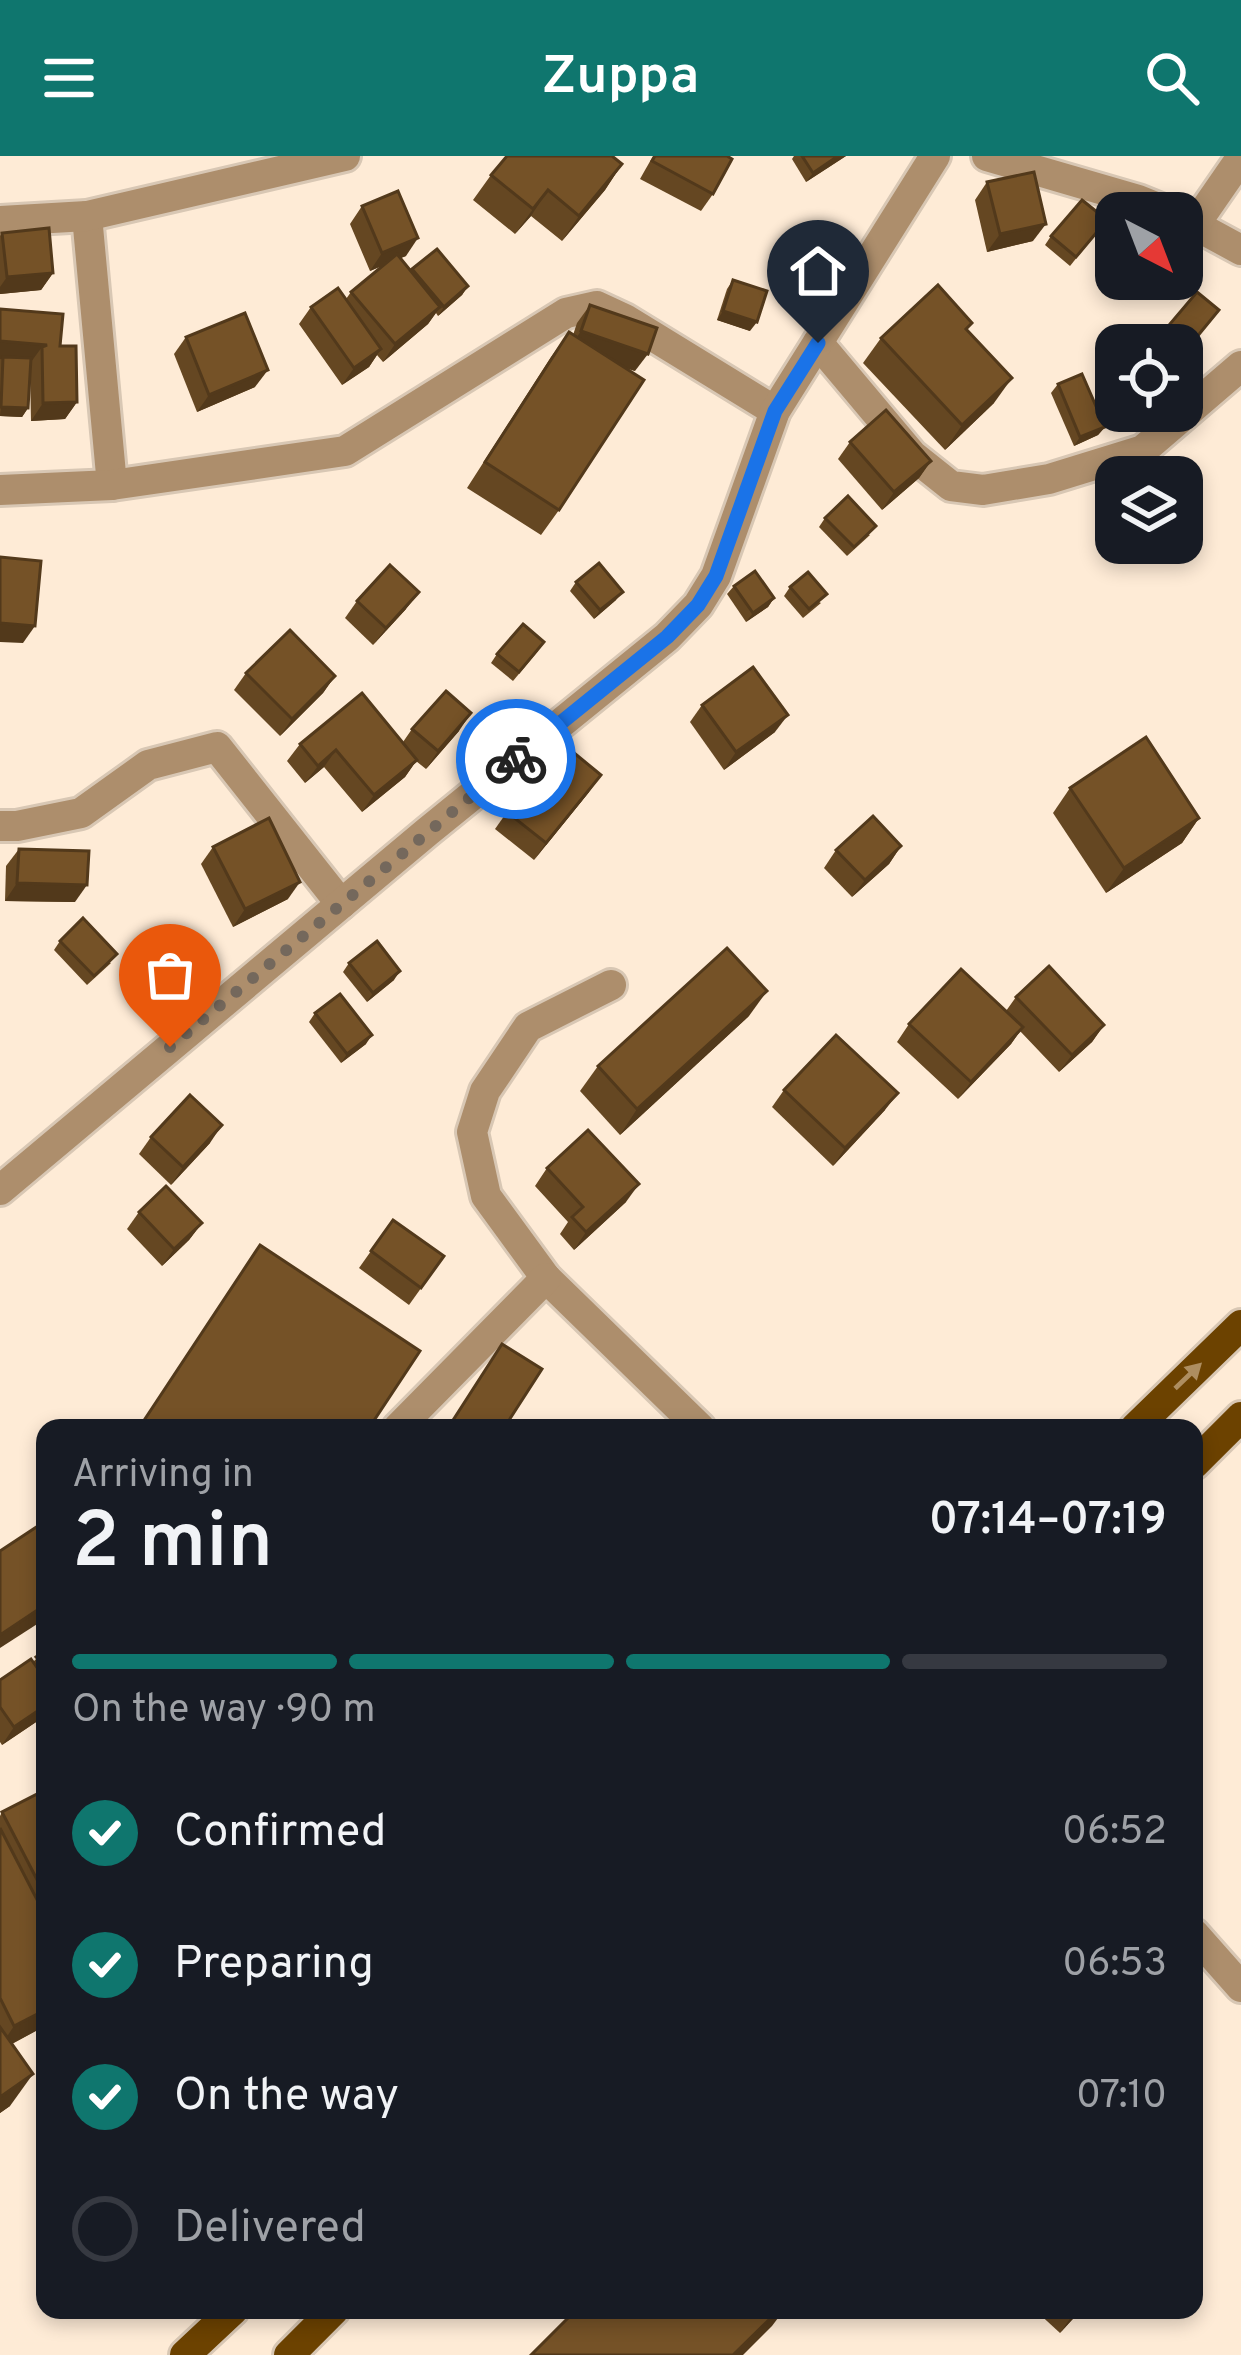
<!DOCTYPE html>
<html lang="en">
<head>
<meta charset="utf-8">
<style>
	:root { --surface:#171b24; --page:#242831; --text:#f1f3f6; --muted:#9ea1a6; --line:#363941; --accent:#0f766e }
	body { margin:0; font-family:Overpass,sans-serif; background:var(--page); color:var(--text); height:100vh; display:flex; flex-direction:column; font-size:45px; white-space:nowrap }
	* { box-sizing:border-box; margin:0 }
	p { font-size:39px; color:var(--muted) }
	.icon { flex:none; width:66px; height:66px; fill:none; stroke:currentColor; stroke-width:2; stroke-linecap:round; stroke-linejoin:round }
	.map { position:relative; flex:1; overflow:hidden }
	.panel { position:absolute; left:36px; top:1263px; width:1167px; height:900px; display:flex; flex-direction:column; background:var(--surface); border-radius:24px; box-shadow:0 6px 18px #0003 }
	.panel>* { flex:none }
	.needle { width:78px; rotate:138deg }
	.controls { position:absolute; left:1095px; top:36px; display:grid; gap:24px }
	.controls a { display:grid; place-items:center; width:108px; height:108px; border-radius:24px; background:var(--surface); box-shadow:0 6px 18px #0003; font-size:60px }
	.pin { position:absolute; display:grid; place-items:center; width:102px; height:102px; color:#fff; margin:-123px -51px; border-radius:50% 50% 50% 0; rotate:-45deg; box-shadow:0 0 12px #0007 }
	.pin .icon { rotate:45deg }
	.courier { position:absolute; display:grid; place-items:center; width:120px; height:120px; margin:-60px; border:9px solid #1a73e8; border-radius:50%; background:#fff; color:#222; box-shadow:0 3px 15px #0007 }
	.summary em { font-style:normal; font-weight:600 }
	.summary div { display:flex; flex-direction:column-reverse }
	.summary { display:flex; align-items:center; justify-content:space-between; height:204px; padding:0 36px }
	h1 { font-size:78px; font-weight:600; line-height:90px }
	.bar { display:grid; grid-template-columns:repeat(4,1fr); gap:18px 12px; align-content:center; height:144px; padding:0 36px }
	.bar i { height:15px; border-radius:9px; background:var(--line) }
	.bar .selected { background:var(--accent) }
	.bar p { grid-column:span 4 }
	ol { padding:0 36px; list-style:none }
	li { display:flex; align-items:center; gap:36px; height:132px }
	li p { margin-inline-start:auto }
	li .icon { padding:12px; border-radius:50%; background:var(--accent); color:#fff; stroke-width:4 }
	li:last-child { color:var(--muted) }
	li i { width:66px; height:66px; border:6px solid var(--line); border-radius:50% }
	header { display:flex; justify-content:space-between; align-items:center; height:156px; padding:0 36px; background:var(--accent); color:#fff; font-size:54px; font-weight:600 }
	.map>svg:first-child { display:block }
	.lines { fill:none; stroke-linecap:round; stroke-linejoin:round }
	.minor-casing { stroke:#d8c7b4; stroke-width:36 }
	.major-casing { stroke:#d8c7b4; stroke-width:36 }
	.minor { stroke:#ad8e6c; stroke-width:30 }
	.major { stroke:#6c4200; stroke-width:30 }
	.wall { fill:#654722 }
	.shaded-wall { fill:#52391b }
	.building { fill:#755227; stroke:#52391b; stroke-width:3 }
	.oneway { fill:#ae8e60 }
	.done { stroke:#74685c; stroke-width:12; stroke-dasharray:0 21.6 }
	.route { stroke:#1a73e8; stroke-width:15 }
</style>
</head>
<body>
<header><svg class="icon" aria-label="menu" viewBox="0 0 24 24"><path d="M4 6h16M4 12h16M4 18h16"/></svg>Zuppa<svg class="icon" aria-label="search" viewBox="0 0 24 24"><circle cx="10" cy="10" r="6"/><path d="M15 15l6 6"/></svg></header>
<div class="map">
<svg width="1241" height="2199" viewBox="0 0 1241 2199">
	<rect width="100%" height="100%" fill="#feebd6"/>
	<g class="lines">
		<defs>
			<g id="minor">
				<polyline points="987,0 1138,44 1170,57"/>
				<polyline points="87,60 112,329"/>
				<polyline points="1182,62 1241,94"/>
				<polyline points="0,65 87,60 345,0"/>
				<polyline points="1196,67 1241,2"/>
				<polyline points="818,187 912,299 951,330 983,334 1049,323 1143,294 1241,210"/>
				<polyline points="0,334 112,329 345,295 566,157 597,150 625,163 775,255"/>
				<polyline points="0,670 17,670 81,657 148,609 217,591 341,748"/>
				<polyline points="611,829 528,871 485,935 472,976 486,1040 546,1122 700,1272"/>
				<polyline points="0,1034 427,676 667,481 698,449 716,420 775,255 935,0"/>
				<polyline points="398,1272 546,1122"/>
				<polyline points="1194,1778 1241,1831"/>
			</g>
			<g id="major">
				<polyline points="1135,1272 1241,1169"/>
				<polyline points="1194,1308 1241,1261"/>
				<polyline points="185,2199 233,2154"/>
				<polyline points="289,2199 334,2154"/>
			</g>
		</defs>
		<use href="#minor" class="minor-casing"/>
		<use href="#major" class="major-casing"/>
		<use href="#minor" class="minor"/>
		<use href="#major" class="major"/>
	</g>
	<g class="wall">
		<polygon points="653,0 727,0 713,38 701,55 640,23"/>
		<polygon points="794,0 846,0 806,26 792,3"/>
		<polygon points="622,8 605,34 562,85 531,60 515,78 473,44 491,19"/>
		<polygon points="987,26 1033,85 987,96 975,44"/>
		<polygon points="362,50 406,100 400,102 411,115 412,113 468,130 462,139 438,160 436,157 428,168 383,206 377,199 369,211 342,229 299,168 311,151 346,143 351,136 385,108 370,115 350,68"/>
		<polygon points="1107,64 1070,110 1045,89 1051,80"/>
		<polygon points="2,77 53,117 41,134 0,138 0,80"/>
		<polygon points="733,124 750,175 717,164 727,133"/>
		<polygon points="590,149 635,215 623,211 559,354 541,379 467,332 551,201 569,176 573,179 577,167"/>
		<polygon points="0,153 60,190 77,246 65,263 31,265 30,215 28,252 22,261 0,260"/>
		<polygon points="1219,154 1182,200 1182,189 1164,189 1158,184 1164,175"/>
		<polygon points="186,181 255,231 197,256 174,198"/>
		<polygon points="881,182 994,247 945,294 863,207"/>
		<polygon points="1058,228 1105,271 1098,279 1074,290 1051,237"/>
		<polygon points="850,286 931,305 919,322 882,354 838,303"/>
		<polygon points="825,362 870,379 847,400 819,371"/>
		<polygon points="576,426 616,444 594,463 570,435"/>
		<polygon points="734,430 774,442 768,451 746,466 727,438"/>
		<polygon points="790,431 821,447 803,462 784,440"/>
		<polygon points="357,445 406,453 373,489 345,462"/>
		<polygon points="538,495 513,525 491,507 497,498"/>
		<polygon points="246,517 335,520 323,537 280,580 234,534"/>
		<polygon points="702,549 775,576 724,614 690,566"/>
		<polygon points="412,573 459,575 426,613 416,605 405,621 362,656 324,611 305,627 287,605 300,588 403,586"/>
		<polygon points="1070,632 1199,662 1182,687 1106,737 1053,657"/>
		<polygon points="589,636 534,704 495,673 507,656"/>
		<polygon points="901,690 889,708 852,741 824,712 836,694"/>
		<polygon points="213,691 288,743 233,771 201,708"/>
		<polygon points="19,693 75,746 5,745 6,710"/>
		<polygon points="60,785 111,807 87,829 54,794"/>
		<polygon points="349,807 394,824 367,846 343,816"/>
		<polygon points="1016,841 1104,869 1092,886 1059,916 1020,875 1011,888 958,943 897,886 909,868 1006,855"/>
		<polygon points="315,857 366,888 341,907 309,866"/>
		<polygon points="749,860 620,979 580,935 598,910"/>
		<polygon points="784,934 885,954 833,1010 772,951"/>
		<polygon points="151,981 210,987 171,1029 139,998"/>
		<polygon points="547,1012 626,1046 574,1094 560,1078 568,1066 535,1030"/>
		<polygon points="139,1056 202,1067 189,1084 162,1110 127,1073"/>
		<polygon points="393,1064 444,1100 409,1149 359,1112"/>
		<polygon points="45,1494 45,1560 2,1589 0,1586 0,1524 33,1506"/>
		<polygon points="45,1634 45,1870 12,1888 10,1950 0,1957 0,1660 2,1656"/>
		<polygon points="1035,2154 1081,2154 1060,2177"/>
	</g>
	<g class="shaded-wall">
		<polygon points="838,0 846,0 806,26 813,17"/>
		<polygon points="622,8 605,34 562,85 579,60"/>
		<polygon points="548,34 531,60 515,78 533,53"/>
		<polygon points="1046,68 1033,85 987,96 1000,78"/>
		<polygon points="418,82 406,100 370,115 382,97"/>
		<polygon points="53,117 41,134 0,138 0,131 7,121"/>
		<polygon points="468,130 462,139 438,160 444,151"/>
		<polygon points="440,151 428,168 383,206 395,188"/>
		<polygon points="723,155 757,166 750,175 717,164"/>
		<polygon points="581,175 648,198 635,215 569,193"/>
		<polygon points="0,185 47,189 42,191 31,206 0,203"/>
		<polygon points="381,193 369,211 342,229 354,212"/>
		<polygon points="268,214 255,231 197,256 209,239"/>
		<polygon points="1012,222 994,247 945,294 962,269"/>
		<polygon points="77,246 65,263 31,265 43,247"/>
		<polygon points="1,251 28,252 22,261 0,260"/>
		<polygon points="1105,271 1098,279 1074,290 1080,281"/>
		<polygon points="931,305 919,322 882,354 894,336"/>
		<polygon points="419,436 406,453 373,489 386,472"/>
		<polygon points="623,436 616,444 594,463 600,454"/>
		<polygon points="774,442 768,451 746,466 753,457"/>
		<polygon points="0,467 35,470 23,487 0,486"/>
		<polygon points="335,520 323,537 280,580 292,563"/>
		<polygon points="471,557 459,575 426,613 438,595"/>
		<polygon points="788,559 775,576 724,614 736,596"/>
		<polygon points="336,594 324,611 305,627 318,610"/>
		<polygon points="417,604 405,621 362,656 374,639"/>
		<polygon points="601,619 589,636 534,704 546,687"/>
		<polygon points="1199,662 1182,687 1106,737 1124,712"/>
		<polygon points="901,690 889,708 852,741 865,724"/>
		<polygon points="300,726 288,743 233,771 245,753"/>
		<polygon points="17,727 87,729 75,746 5,745"/>
		<polygon points="400,815 394,824 367,846 373,837"/>
		<polygon points="767,835 749,860 620,979 637,953"/>
		<polygon points="1104,869 1092,886 1059,916 1072,899"/>
		<polygon points="1023,871 1011,888 958,943 971,926"/>
		<polygon points="372,879 366,888 341,907 347,898"/>
		<polygon points="898,937 885,954 833,1010 845,992"/>
		<polygon points="222,969 210,987 171,1029 183,1011"/>
		<polygon points="639,1028 626,1046 574,1094 586,1076"/>
		<polygon points="202,1067 189,1084 162,1110 174,1093"/>
		<polygon points="45,1449 45,1463 0,1492 0,1479"/>
		<polygon points="45,1550 45,1560 2,1589 14,1571"/>
		<polygon points="45,1854 45,1870 0,1894 0,1891 14,1870"/>
		<polygon points="33,1918 10,1950 0,1957 0,1941"/>
		<polygon points="779,2154 784,2154 772,2170 743,2199 733,2199"/>
		<polygon points="1076,2154 1081,2154 1060,2177"/>
	</g>
	<g class="building">
		<polygon points="507,0 612,0 622,8 579,60 548,34 533,53 491,19"/>
		<polygon points="655,0 727,0 732,3 713,38 652,5"/>
		<polygon points="802,0 838,0 813,17"/>
		<polygon points="1034,16 1046,68 1000,78 987,26"/>
		<polygon points="398,35 418,82 382,97 362,50"/>
		<polygon points="1082,44 1107,64 1076,101 1051,80"/>
		<polygon points="49,72 53,117 7,121 2,77"/>
		<polygon points="437,93 468,130 444,151 412,113"/>
		<polygon points="397,98 440,151 395,188 351,136"/>
		<polygon points="733,124 767,135 757,166 723,155"/>
		<polygon points="938,129 972,167 966,173 1012,222 962,269 881,182"/>
		<polygon points="338,132 381,193 354,212 311,151"/>
		<polygon points="1197,136 1219,154 1186,194 1164,175"/>
		<polygon points="590,149 657,172 648,198 581,175"/>
		<polygon points="0,153 63,158 60,190 76,190 77,246 43,247 42,191 47,189 0,185"/>
		<polygon points="245,157 268,214 209,239 186,181"/>
		<polygon points="569,176 644,224 559,354 485,306"/>
		<polygon points="3,201 31,202 28,252 1,251"/>
		<polygon points="1082,218 1105,271 1080,281 1058,228"/>
		<polygon points="886,254 931,305 894,336 850,286"/>
		<polygon points="848,340 876,370 854,391 825,362"/>
		<polygon points="0,401 41,405 35,470 0,467"/>
		<polygon points="599,407 623,436 600,454 576,426"/>
		<polygon points="390,409 419,436 386,472 357,445"/>
		<polygon points="755,415 774,442 753,457 734,430"/>
		<polygon points="808,416 827,438 809,453 790,431"/>
		<polygon points="523,468 544,486 519,516 497,498"/>
		<polygon points="290,474 335,520 292,563 246,517"/>
		<polygon points="753,511 788,559 736,596 702,549"/>
		<polygon points="446,535 471,557 438,595 412,573"/>
		<polygon points="362,537 417,604 374,639 336,594 318,610 300,588"/>
		<polygon points="1146,581 1199,662 1124,712 1070,632"/>
		<polygon points="562,587 601,619 546,687 507,656"/>
		<polygon points="873,660 901,690 865,724 836,694"/>
		<polygon points="269,662 300,726 245,753 213,691"/>
		<polygon points="19,693 89,695 87,729 17,727"/>
		<polygon points="83,762 117,798 94,820 60,785"/>
		<polygon points="377,785 400,815 373,837 349,807"/>
		<polygon points="727,792 767,835 637,953 598,910"/>
		<polygon points="1049,810 1104,869 1072,899 1016,841"/>
		<polygon points="961,813 1023,871 971,926 909,868"/>
		<polygon points="340,838 372,879 347,898 315,857"/>
		<polygon points="836,879 898,937 845,992 784,934"/>
		<polygon points="190,939 222,969 183,1011 151,981"/>
		<polygon points="588,974 639,1028 586,1076 572,1061 583,1051 547,1012"/>
		<polygon points="166,1030 202,1067 174,1093 139,1056"/>
		<polygon points="393,1064 444,1100 421,1132 371,1095"/>
		<polygon points="260,1089 420,1195 369,1272 139,1272"/>
		<polygon points="502,1188 542,1213 504,1272 448,1272"/>
		<polygon points="44,1366 45,1449 0,1479 0,1395"/>
		<polygon points="45,1494 45,1511 36,1501"/>
		<polygon points="31,1503 45,1523 45,1550 14,1571 0,1551 0,1524"/>
		<polygon points="45,1634 45,1739 2,1656"/>
		<polygon points="0,1672 45,1759 45,1854 14,1870 0,1842"/>
		<polygon points="0,1871 33,1918 0,1941"/>
		<polygon points="576,2154 779,2154 733,2199 531,2199"/>
	</g>
	<defs><path id="oneway-solid" d="M-6-.8H1V-3.2L6.5 0L1 3.2V.8H-6Z" transform="scale(3)"/></defs>
	<use class="oneway" href="#oneway-solid" transform="translate(1188 1220) rotate(-44)"/>
	<g class="lines">
		<polyline class="done" points="170,891 516,603"/>
		<polyline class="route" points="516,603 667,481 698,449 716,420 775,255 818,187"/>
	</g>
</svg>
<div class="controls">
<a><svg class="needle" viewBox="-14 -14 28 28"><path d="M0-13l5 13h-10z" fill="#e53935"/><path d="M0 13l5-13h-10z" fill="#9ea1a6"/></svg></a>
<a><svg class="icon" aria-label="locate" viewBox="0 0 24 24"><circle cx="12" cy="12" r="6"/><path d="M12 2v4M12 18v4M2 12h4M18 12h4"/></svg></a>
<a><svg class="icon" aria-label="layers" viewBox="0 0 24 24"><path d="M12 4l9 5-9 5-9-5zM3 14l9 5 9-5"/></svg></a>
</div>
<div class="pin" style="left:170px;top:891px;background:#ea580c"><svg class="icon" aria-label="bag" viewBox="0 0 24 24"><path d="M5 8h14l-1 12H6zM9 8a3 3 0 0 1 6 0"/></svg></div>
<div class="pin" style="left:818px;top:187px;background:#1f2937"><svg class="icon" aria-label="home" viewBox="0 0 24 24"><path d="M3 11l9-7 9 7M6 9v11h12V9"/></svg></div>
<div class="courier" style="left:516px;top:603px"><svg class="icon" aria-label="bike" viewBox="0 0 24 24"><circle cx="6" cy="16" r="4"/><circle cx="18" cy="16" r="4"/><path d="M6 16l4-8h5l3 8M10 8l3 8H6M13 5h3"/></svg></div>
<section class="panel">
<div class="summary"><div><h1>2 min</h1><p>Arriving in</p></div><em>07:14–07:19</em></div>
<div class="bar"><i class="selected"></i><i class="selected"></i><i class="selected"></i><i></i><p>On the way · 90 m</p></div>
<ol>
<li><svg class="icon" aria-label="check" viewBox="0 0 24 24"><path d="M5 12l5 5 9-10"/></svg>Confirmed<p>06:52</p></li>
<li><svg class="icon" aria-label="check" viewBox="0 0 24 24"><path d="M5 12l5 5 9-10"/></svg>Preparing<p>06:53</p></li>
<li><svg class="icon" aria-label="check" viewBox="0 0 24 24"><path d="M5 12l5 5 9-10"/></svg>On the way<p>07:10</p></li>
<li><i></i>Delivered</li>
</ol>
</section>
</div>
</body>
</html>
